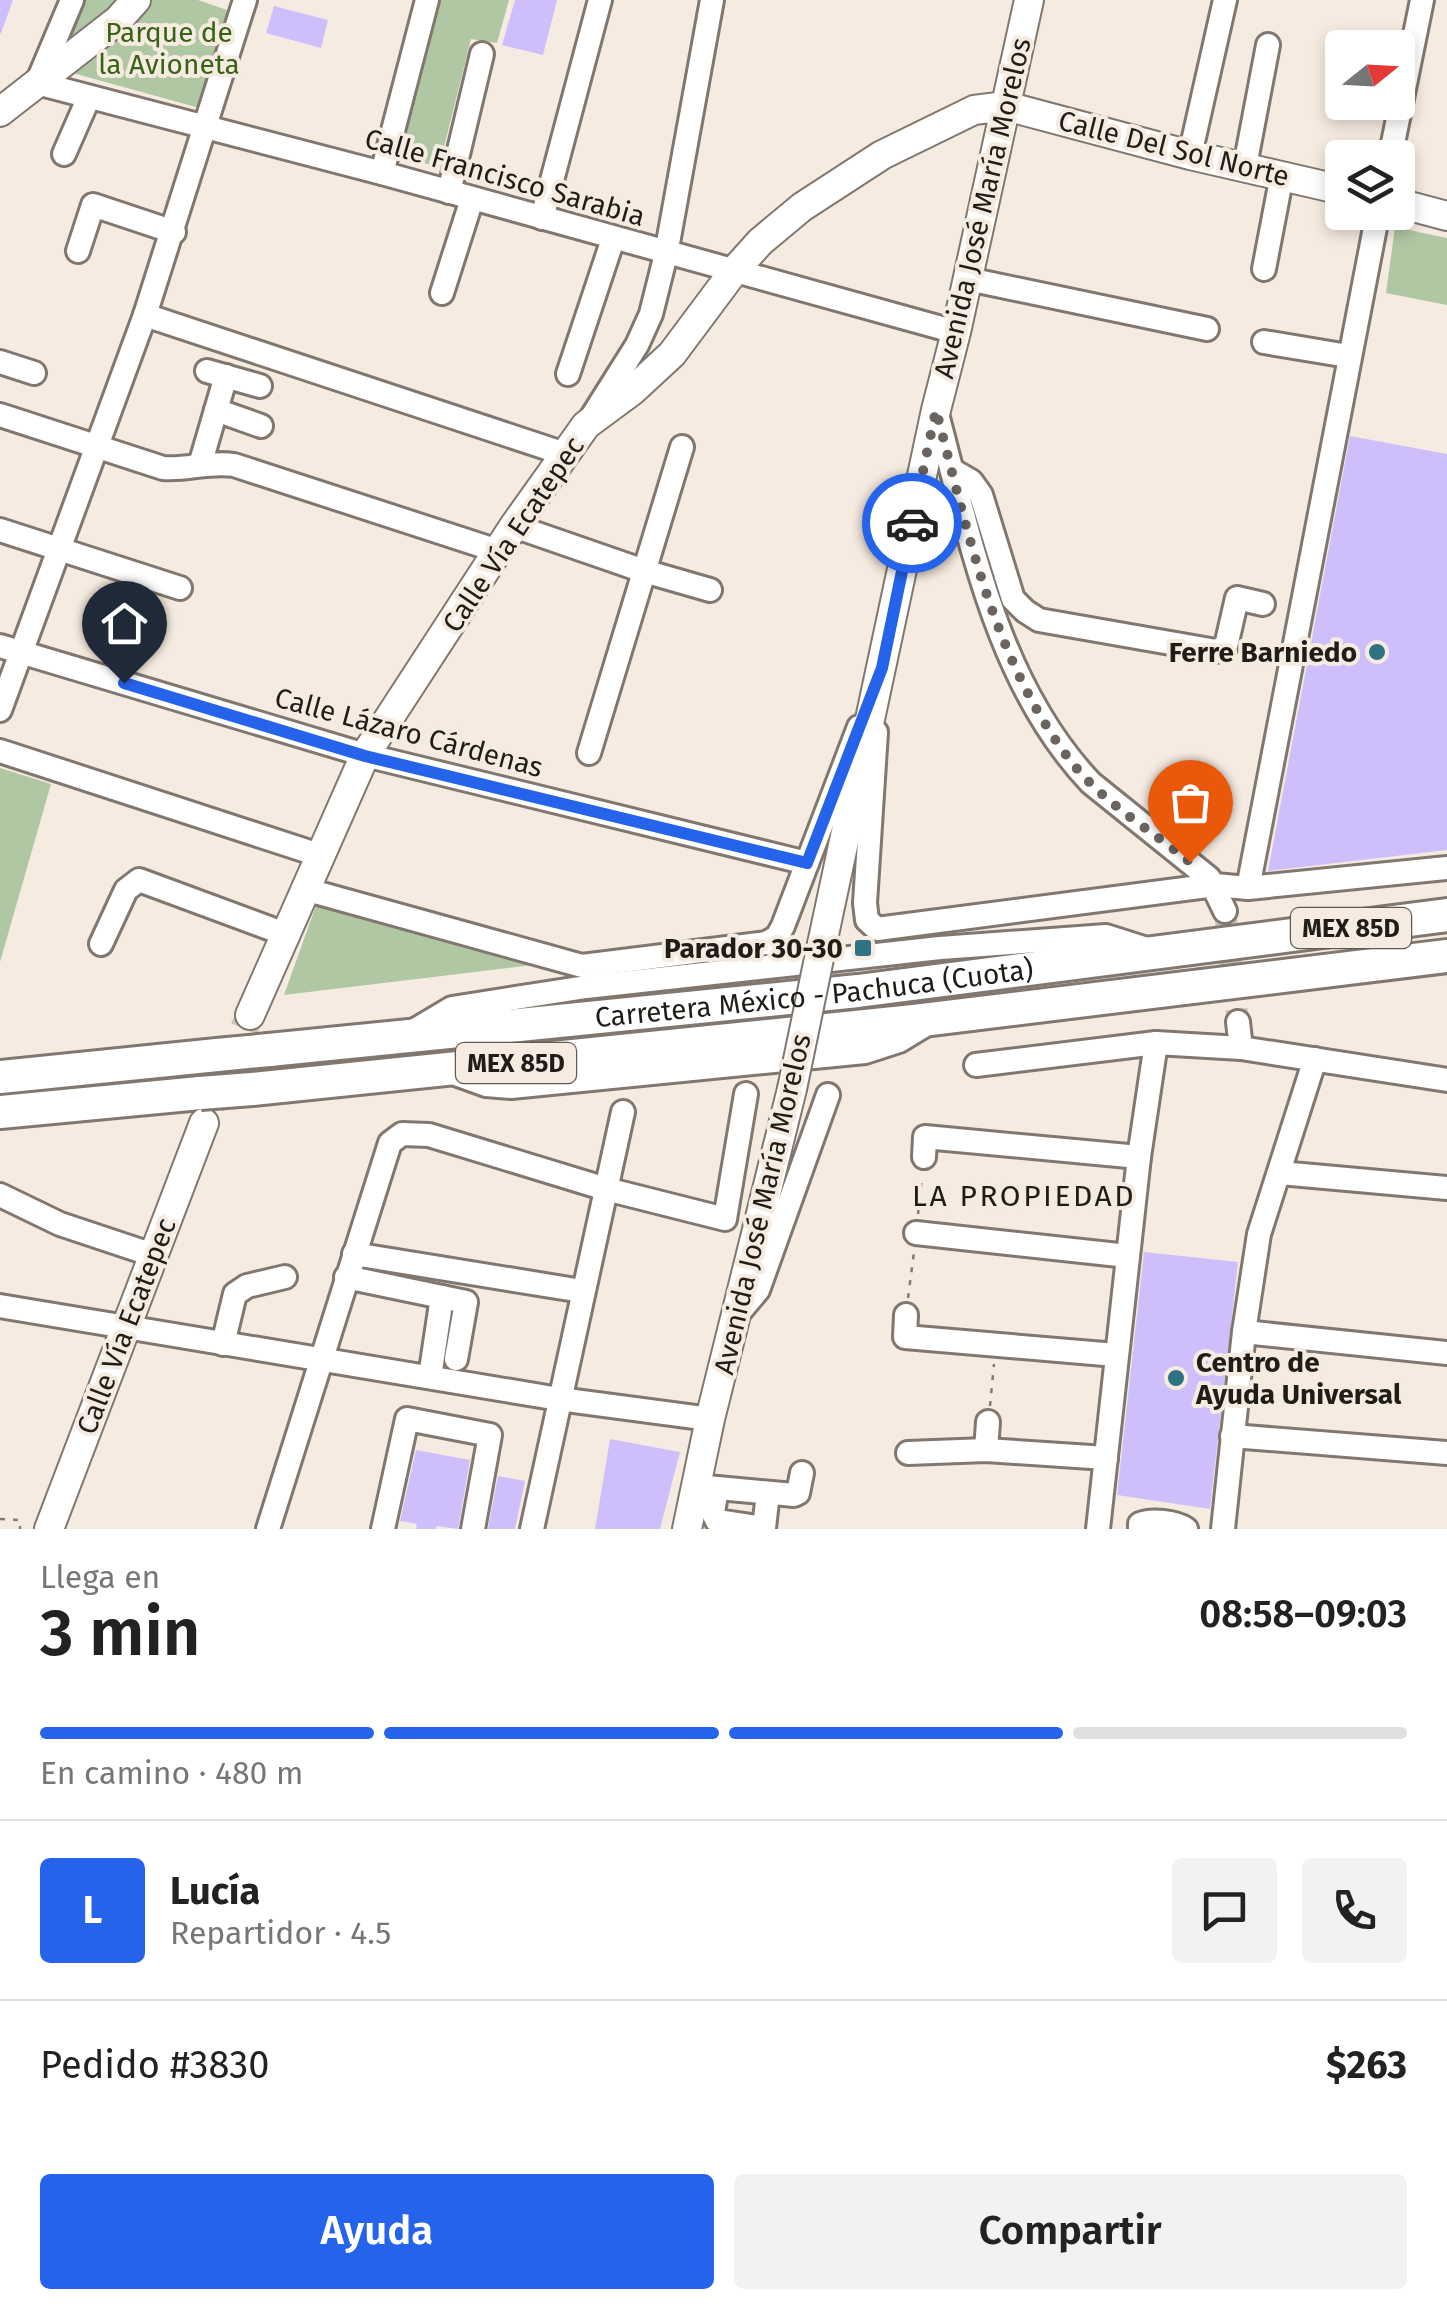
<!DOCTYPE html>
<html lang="es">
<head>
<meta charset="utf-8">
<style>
	:root { --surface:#fff; --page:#f2f2f2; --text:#222; --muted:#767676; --line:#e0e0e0; --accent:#2563eb }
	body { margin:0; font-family:"Fira Sans",sans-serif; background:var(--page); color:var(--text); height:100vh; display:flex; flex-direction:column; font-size:38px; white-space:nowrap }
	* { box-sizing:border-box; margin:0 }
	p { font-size:32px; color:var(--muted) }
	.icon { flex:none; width:55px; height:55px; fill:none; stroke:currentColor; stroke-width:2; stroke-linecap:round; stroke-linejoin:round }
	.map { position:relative; height:1529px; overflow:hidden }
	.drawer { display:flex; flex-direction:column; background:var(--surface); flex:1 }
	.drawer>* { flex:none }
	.needle { width:65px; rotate:72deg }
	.buttons { position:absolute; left:1325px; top:30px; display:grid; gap:20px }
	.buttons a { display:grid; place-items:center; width:90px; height:90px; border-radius:10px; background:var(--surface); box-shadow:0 5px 15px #0003; font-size:50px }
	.pin { position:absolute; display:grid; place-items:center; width:85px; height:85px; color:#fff; margin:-102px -42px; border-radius:50% 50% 50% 0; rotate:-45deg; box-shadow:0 0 10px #0007 }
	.pin .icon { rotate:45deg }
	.courier { position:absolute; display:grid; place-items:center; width:100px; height:100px; margin:-50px; border:8px solid #2563eb; border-radius:50%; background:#fff; color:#222; box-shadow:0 2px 12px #0007 }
	.headline em { font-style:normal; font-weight:600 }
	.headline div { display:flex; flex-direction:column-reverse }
	.headline { display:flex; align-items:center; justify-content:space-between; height:170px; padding:0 40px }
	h1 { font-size:65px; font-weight:600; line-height:75px }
	.bar { display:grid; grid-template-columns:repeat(4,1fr); gap:15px 10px; align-content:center; height:120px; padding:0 40px }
	.bar i { height:12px; border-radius:8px; background:var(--line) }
	.bar .selected { background:var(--accent) }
	.bar p { grid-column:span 4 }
	.line { display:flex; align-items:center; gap:25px; padding:0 40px; border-top:2px solid var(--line) }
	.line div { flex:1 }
	.round { display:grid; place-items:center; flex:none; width:105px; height:105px; border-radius:10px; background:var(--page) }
	.button { display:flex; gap:20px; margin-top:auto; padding:20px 40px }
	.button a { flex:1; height:115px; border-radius:10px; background:var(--accent); color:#fff; font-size:40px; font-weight:600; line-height:115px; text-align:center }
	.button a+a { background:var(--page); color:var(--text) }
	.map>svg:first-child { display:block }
	.green { fill:#b0c7a4 }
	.building { fill:#cebffc }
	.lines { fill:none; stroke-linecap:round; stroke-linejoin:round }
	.minor-tunnel { stroke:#cbc2b8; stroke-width:22; stroke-dasharray:22 11; stroke-linecap:butt }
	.major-tunnel { stroke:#cbc2b8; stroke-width:28; stroke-dasharray:28 14; stroke-linecap:butt }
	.minor-casing { stroke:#81776e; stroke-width:28 }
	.major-casing { stroke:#81776e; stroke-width:32 }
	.highway-casing { stroke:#81776e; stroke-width:38 }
	.path { stroke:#827b74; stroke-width:2.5; stroke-dasharray:5 8; stroke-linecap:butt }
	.minor { stroke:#fff; stroke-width:22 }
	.major { stroke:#fff; stroke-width:28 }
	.highway { stroke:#fff; stroke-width:32 }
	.major-bridge-casing { stroke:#81776e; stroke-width:32; stroke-linecap:butt }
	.highway-bridge-casing { stroke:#81776e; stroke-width:38; stroke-linecap:butt }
	.major-bridge { stroke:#fff; stroke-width:28 }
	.highway-bridge { stroke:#fff; stroke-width:32 }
	.done { stroke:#6b645e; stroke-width:10; stroke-dasharray:0 18 }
	.route { stroke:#2563eb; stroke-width:12 }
	.poi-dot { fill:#2f7283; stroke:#f6ebe0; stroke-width:4 }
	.labels { text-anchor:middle; stroke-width:8; stroke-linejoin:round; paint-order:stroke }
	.shield { fill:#f6ebe0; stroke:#605a54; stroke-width:2.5 }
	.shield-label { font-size:25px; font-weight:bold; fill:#201c18 }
	.park-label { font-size:28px; fill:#376317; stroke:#f6ebe0 }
	.street-label { font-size:28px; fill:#201c18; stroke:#f6ebe0 }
	.poi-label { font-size:28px; font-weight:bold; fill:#201c18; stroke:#f6ebe0; text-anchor:end }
	.neighbourhood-label { font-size:30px; letter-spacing:2.5px; fill:#201c18; stroke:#f6ebe0 }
</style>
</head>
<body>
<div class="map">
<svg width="1447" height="1529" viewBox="0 0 1447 1529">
	<rect width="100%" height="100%" fill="#f6ebe0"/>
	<g class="green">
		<polygon points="76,0 119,0 53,53"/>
		<polygon points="148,0 198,0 230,11 203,109 69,72"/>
		<polygon points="441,0 509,0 497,43 471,39 439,167 400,157"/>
		<polygon points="1395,227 1447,238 1447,305 1386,293"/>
		<polygon points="0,768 51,784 0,962"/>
		<polygon points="318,900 540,964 284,995"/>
	</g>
	<g class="building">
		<polygon points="0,0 13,0 1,33 0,33"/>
		<polygon points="515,0 557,0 543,55 502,45"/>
		<polygon points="274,6 328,20 321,48 266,33"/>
		<polygon points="1350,436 1447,454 1447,850 1268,871"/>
		<polygon points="1144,1252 1238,1262 1210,1509 1117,1495"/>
		<polygon points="610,1439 680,1452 660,1529 595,1529"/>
		<polygon points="416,1450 470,1460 458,1529 437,1526 436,1529 416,1529 417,1524 400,1521"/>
		<polygon points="498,1476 525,1481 515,1529 488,1529"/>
	</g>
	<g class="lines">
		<polyline class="minor-tunnel" points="1225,911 1238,1022"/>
		<polyline class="major-tunnel" points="211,1106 250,1015"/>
		<defs>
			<g id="minor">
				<polyline points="72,0 37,83 382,173 956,332"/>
				<polyline points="64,154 89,97"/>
				<polyline points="1190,155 1225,0"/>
				<polyline points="1390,158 1422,0"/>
				<polyline points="1245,166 1268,45"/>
				<polyline points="382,173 427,0"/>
				<polyline points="449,192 482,54"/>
				<polyline points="542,218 600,0"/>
				<polyline points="78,251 93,205 174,232"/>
				<polyline points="1264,269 1282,175"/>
				<polyline points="968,279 1207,329"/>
				<polyline points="442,293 472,199"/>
				<polyline points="145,315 565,454"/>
				<polyline points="1264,342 1348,356"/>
				<polyline points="0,362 34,373"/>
				<polyline points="207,371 260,386"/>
				<polyline points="568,374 613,239"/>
				<polyline points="216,410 261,426"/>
				<path d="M 937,414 C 971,541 997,684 1091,783 L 1209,878 L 1225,911"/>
				<path d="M 0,415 L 163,468 C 188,470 209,461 234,465 L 498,551"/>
				<polyline points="591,418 637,345 651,314 666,254 712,0"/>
				<polyline points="200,465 226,376"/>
				<polyline points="952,470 971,481 981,495 1013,599 1025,611 1039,620 1216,651 1226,646 1237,598 1263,604"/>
				<polyline points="514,526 644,571 710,590"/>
				<polyline points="0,530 180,588"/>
				<polyline points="0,646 365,755 807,863"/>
				<polyline points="0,710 145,315 245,0"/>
				<polyline points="876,732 865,903 867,920 877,929 1215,885 1248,888 1447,868"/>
				<polyline points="0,751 319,855"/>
				<polyline points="589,753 682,447"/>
				<polyline points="1248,888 1378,212"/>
				<polyline points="304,889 582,966 766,943 777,937 783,926 859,727"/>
				<polyline points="101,944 126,890 139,880 285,934"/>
				<polyline points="1238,1022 1241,1048"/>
				<polyline points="410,1033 452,1008 586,987 940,948 1106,936 1150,950"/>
				<polyline points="976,1065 1156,1043 1241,1048 1447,1080"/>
				<polyline points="450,1072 486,1085 511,1087 865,1052 899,1041 927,1024"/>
				<polyline points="924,1157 925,1137 1139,1157"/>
				<polyline points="1280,1173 1447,1188"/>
				<polyline points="0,1195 60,1224 153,1255"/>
				<polyline points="916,1233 1128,1256"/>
				<polyline points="354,1254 582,1291"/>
				<polyline points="346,1277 466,1302 456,1359"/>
				<polyline points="0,1306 559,1399 710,1419"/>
				<polyline points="737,1315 758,1290 828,1095"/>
				<polyline points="906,1315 905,1337 1116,1355"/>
				<polyline points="1244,1332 1447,1353"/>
				<polyline points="223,1344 235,1294 247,1286 285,1277"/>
				<polyline points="430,1377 442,1297"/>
				<polyline points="1232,1436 1447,1453"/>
				<polyline points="986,1450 988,1422"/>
				<polyline points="908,1453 986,1450 1106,1458"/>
				<polyline points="696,1486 794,1495 798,1493 802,1473"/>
				<polyline points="717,1488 713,1513 717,1521 764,1528 768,1493"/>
				<polyline points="268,1529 390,1143 402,1134 429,1135 606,1189 725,1219 746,1094"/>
				<polyline points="383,1529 407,1419 490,1435 473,1529"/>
				<polyline points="532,1529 623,1112"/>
				<polyline points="1098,1529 1139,1157 1156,1043"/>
				<path d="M 1140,1529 L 1140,1524 C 1151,1519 1176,1522 1186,1529"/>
				<polyline points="1223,1529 1244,1332 1259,1234 1315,1059"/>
			</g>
			<g id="major">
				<polyline points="0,112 118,20 136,0"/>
				<polyline points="1398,203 1447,216"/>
				<polyline points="822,944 936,410 956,332 1029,0"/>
				<polyline points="250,1015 365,755 514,526 586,425 632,391 672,354 734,271 760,242 802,207 882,155 974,110 1006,106 1190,155 1342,190"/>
				<polyline points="49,1529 204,1123"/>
				<polyline points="687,1529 710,1419 792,1089"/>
			</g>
			<g id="highway">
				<path id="s1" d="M 269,1050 L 858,991 L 1447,915"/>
				<polyline points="0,1077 217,1055"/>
				<polyline points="252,1089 914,1021 1447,956"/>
				<polyline points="0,1112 200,1093"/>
			</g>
		</defs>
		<use href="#minor" class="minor-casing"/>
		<use href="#major" class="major-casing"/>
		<use href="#highway" class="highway-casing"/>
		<g class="path">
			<polyline points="918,1214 922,1177"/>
			<polyline points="908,1298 914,1252"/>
			<polyline points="990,1406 994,1364"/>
			<polyline points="0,1519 20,1520 20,1529"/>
		</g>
		<use href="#minor" class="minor"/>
		<use href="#major" class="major"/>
		<use href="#highway" class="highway"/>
		<defs>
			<polyline id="major-bridge" points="792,1089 822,944"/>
			<g id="highway-bridge">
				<polyline points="217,1055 269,1050"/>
				<polyline points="200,1093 252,1089"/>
			</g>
		</defs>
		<use href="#major-bridge" class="major-bridge-casing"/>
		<use href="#highway-bridge" class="highway-bridge-casing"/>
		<use href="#major-bridge" class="major-bridge"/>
		<use href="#highway-bridge" class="highway-bridge"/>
	</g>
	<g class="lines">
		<path class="done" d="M 912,523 L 936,410 C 968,532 994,663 1073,764 C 1104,803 1152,831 1190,862"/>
		<polyline class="route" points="124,683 365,756 807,863 882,668 912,523"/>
	</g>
	<g class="poi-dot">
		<circle cx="1377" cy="652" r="10"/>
		<rect x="853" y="938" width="20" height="20" rx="5"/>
		<circle cx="1176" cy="1378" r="10"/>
	</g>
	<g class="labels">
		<g class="shield">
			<rect x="1291" y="908" width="120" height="40" rx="8"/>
			<rect x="456" y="1043" width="120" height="40" rx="8"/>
		</g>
		<g class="shield-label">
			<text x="1351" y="937">MEX 85D</text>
			<text x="516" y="1072">MEX 85D</text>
		</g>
		<g class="park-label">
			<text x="169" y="42">Parque de<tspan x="169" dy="32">la Avioneta</tspan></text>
		</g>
		<g class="street-label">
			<text transform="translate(1174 148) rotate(14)" y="10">Calle Del Sol Norte</text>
			<text transform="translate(505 177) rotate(16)" y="10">Calle Francisco Sarabia</text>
			<text transform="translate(982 208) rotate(-77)" y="10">Avenida José María Morelos</text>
			<text transform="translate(513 534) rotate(-56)" y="10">Calle Vía Ecatepec</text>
			<text transform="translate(409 732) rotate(15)" y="10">Calle Lázaro Cárdenas</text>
			<text dy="10" stroke="none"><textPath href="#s1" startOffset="548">Carretera México - Pachuca (Cuota)</textPath></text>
			<text transform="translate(762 1204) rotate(-77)" y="10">Avenida José María Morelos</text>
			<text transform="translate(126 1326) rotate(-69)" y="10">Calle Vía Ecatepec</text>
		</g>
		<g class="poi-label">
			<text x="1357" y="662">Ferre Barniedo</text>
			<text x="843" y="958">Parador 30-30</text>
			<text x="1196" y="1372" text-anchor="start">Centro de<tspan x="1196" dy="32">Ayuda Universal</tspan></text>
		</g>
		<g class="neighbourhood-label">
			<text x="1024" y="1206">LA PROPIEDAD</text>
		</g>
	</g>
</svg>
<div class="buttons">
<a><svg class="needle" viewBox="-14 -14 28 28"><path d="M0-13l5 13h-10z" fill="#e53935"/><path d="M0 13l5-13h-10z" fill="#767676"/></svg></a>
<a><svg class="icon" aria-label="layers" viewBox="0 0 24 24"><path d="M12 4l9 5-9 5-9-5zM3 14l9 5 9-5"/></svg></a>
</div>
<div class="pin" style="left:1190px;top:862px;background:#ea580c"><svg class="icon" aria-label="bag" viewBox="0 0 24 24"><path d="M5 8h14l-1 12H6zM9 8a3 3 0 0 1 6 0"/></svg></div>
<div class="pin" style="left:124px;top:683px;background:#1f2937"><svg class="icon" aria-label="home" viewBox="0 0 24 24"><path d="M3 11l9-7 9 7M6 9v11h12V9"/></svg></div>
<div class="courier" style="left:912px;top:523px"><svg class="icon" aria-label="car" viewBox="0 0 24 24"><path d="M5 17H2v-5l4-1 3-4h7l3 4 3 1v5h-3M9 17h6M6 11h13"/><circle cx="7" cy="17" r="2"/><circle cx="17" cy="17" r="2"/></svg></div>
</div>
<section class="drawer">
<div class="headline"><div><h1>3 min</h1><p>Llega en</p></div><em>08:58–09:03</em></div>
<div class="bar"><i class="selected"></i><i class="selected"></i><i class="selected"></i><i></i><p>En camino · 480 m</p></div>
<div class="line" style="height:180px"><b class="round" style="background:var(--accent);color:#fff">L</b><div><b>Lucía</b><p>Repartidor · 4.5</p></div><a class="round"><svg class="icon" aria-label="chat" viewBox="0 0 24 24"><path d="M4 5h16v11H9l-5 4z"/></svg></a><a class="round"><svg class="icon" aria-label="phone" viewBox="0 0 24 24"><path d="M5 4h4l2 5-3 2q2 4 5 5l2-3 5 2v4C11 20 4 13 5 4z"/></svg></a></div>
<div class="line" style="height:130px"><div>Pedido #3830</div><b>$263</b></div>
<div class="button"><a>Ayuda</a><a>Compartir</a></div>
</section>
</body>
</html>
